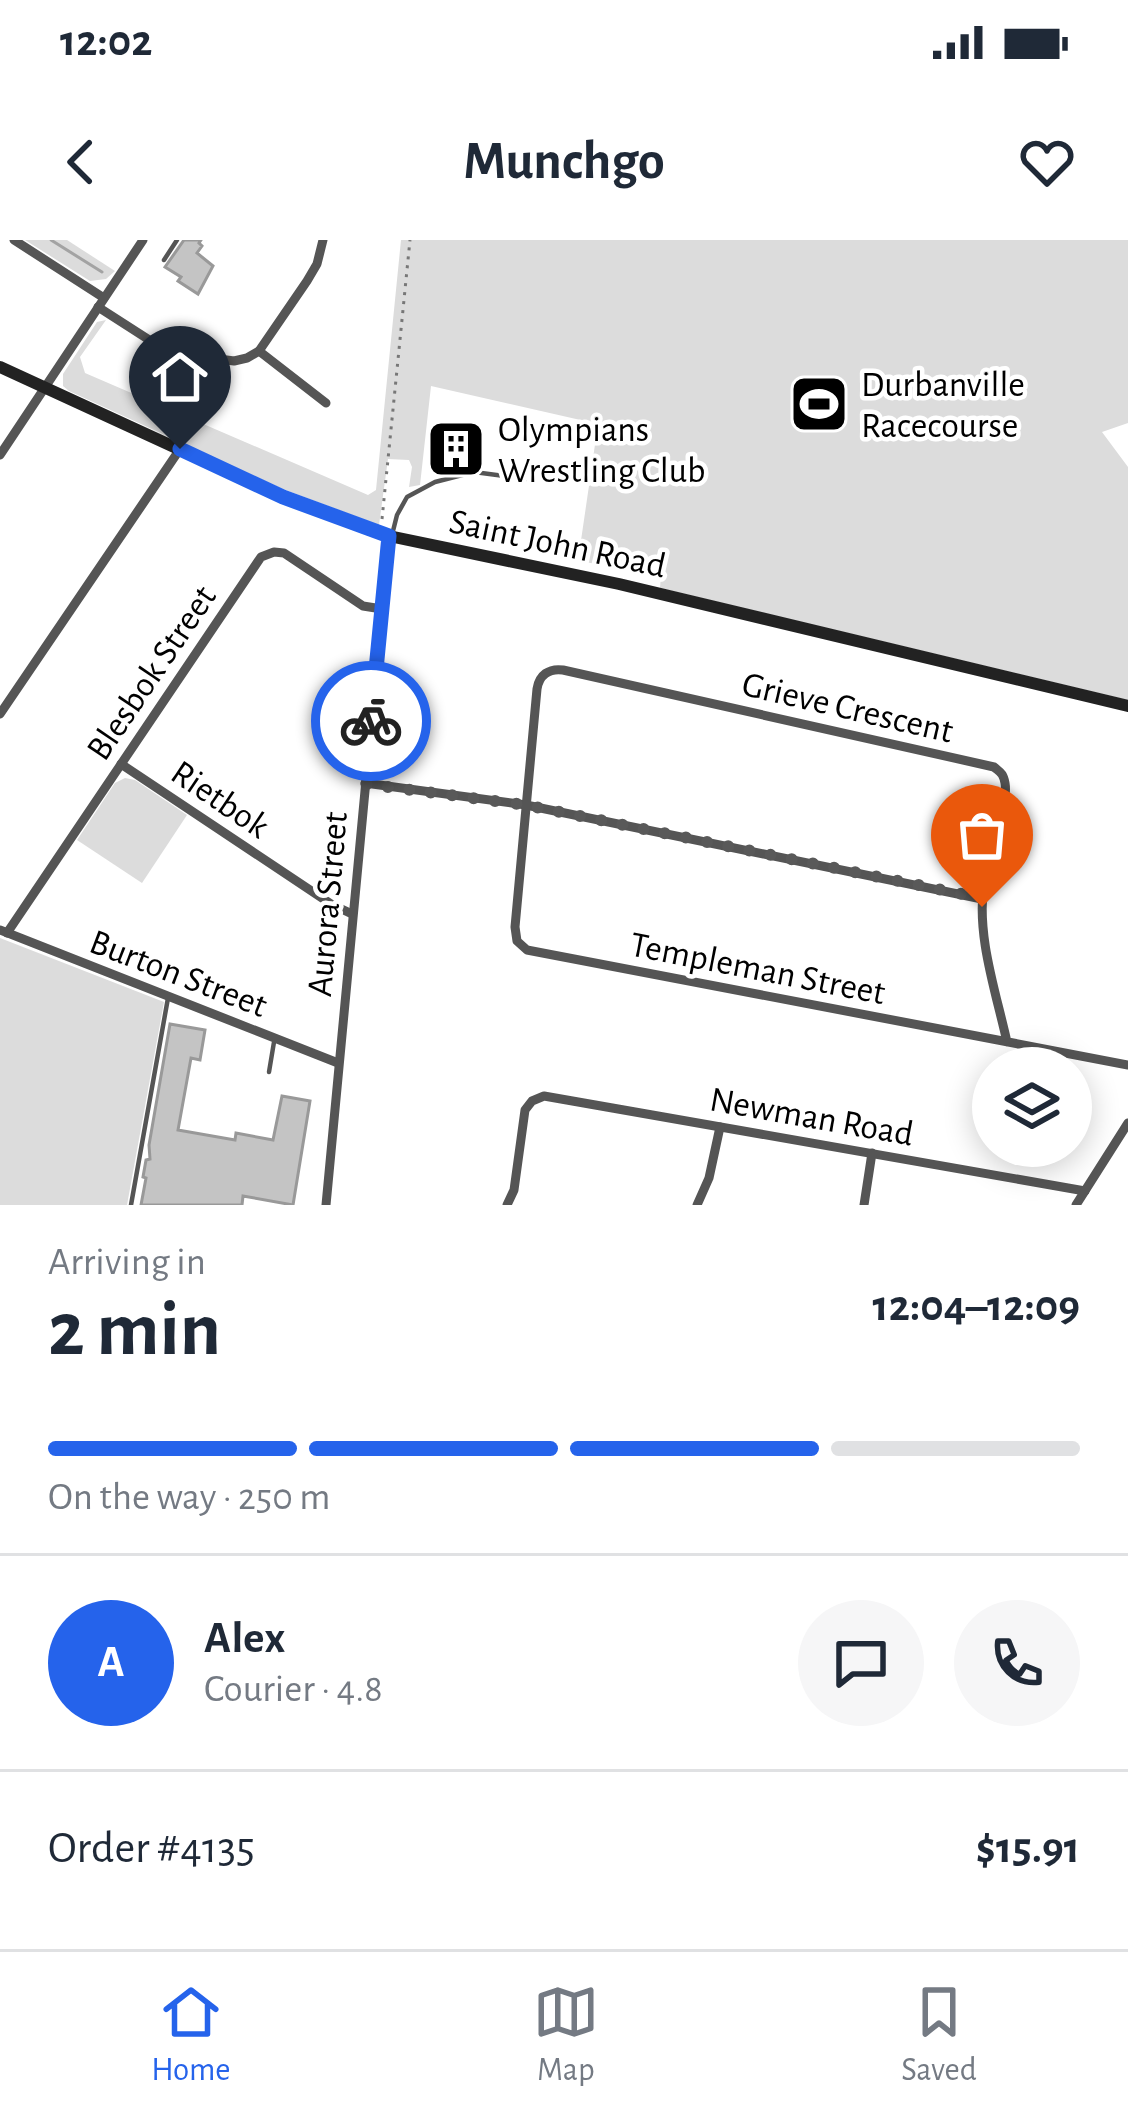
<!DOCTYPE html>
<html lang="en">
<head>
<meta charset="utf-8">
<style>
	:root { --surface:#fff; --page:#f6f6f7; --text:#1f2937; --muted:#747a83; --line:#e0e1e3; --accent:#2563eb }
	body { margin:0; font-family:"Alegreya Sans",sans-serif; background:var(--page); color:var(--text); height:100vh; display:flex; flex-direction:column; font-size:45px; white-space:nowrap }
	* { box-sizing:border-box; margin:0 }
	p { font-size:39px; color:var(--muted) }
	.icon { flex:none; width:66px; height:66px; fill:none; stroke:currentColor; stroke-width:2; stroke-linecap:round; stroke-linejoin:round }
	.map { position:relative; height:965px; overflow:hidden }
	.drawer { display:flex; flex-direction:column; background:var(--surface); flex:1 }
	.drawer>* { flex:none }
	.fabs { position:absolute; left:972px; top:807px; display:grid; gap:24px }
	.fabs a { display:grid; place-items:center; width:120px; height:120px; border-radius:50%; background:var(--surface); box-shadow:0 6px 30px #0003; font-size:60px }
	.pin { position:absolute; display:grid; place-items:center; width:102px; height:102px; color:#fff; margin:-123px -51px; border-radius:50% 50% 50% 0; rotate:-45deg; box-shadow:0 0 12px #0007 }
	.pin .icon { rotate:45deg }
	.courier { position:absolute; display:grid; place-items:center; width:120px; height:120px; margin:-60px; border:9px solid #2563eb; border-radius:50%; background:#fff; color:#222; box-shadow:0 3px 15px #0007 }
	.summary em { font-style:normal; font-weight:700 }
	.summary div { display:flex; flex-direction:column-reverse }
	.summary { display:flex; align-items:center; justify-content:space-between; height:204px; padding:0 48px }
	h1 { font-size:78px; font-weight:700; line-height:90px }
	.bar { display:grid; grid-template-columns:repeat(4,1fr); gap:18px 12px; align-content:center; height:144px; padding:0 48px }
	.bar i { height:15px; border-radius:9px; background:var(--line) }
	.bar .on { background:var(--accent) }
	.bar p { grid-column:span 4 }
	.line { display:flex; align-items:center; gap:30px; padding:0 48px; border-top:3px solid var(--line) }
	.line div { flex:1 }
	.round { display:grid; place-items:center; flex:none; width:126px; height:126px; border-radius:63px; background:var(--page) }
	.status { display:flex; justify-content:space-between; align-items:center; height:84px; padding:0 60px; background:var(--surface); direction:ltr }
	.status svg { height:33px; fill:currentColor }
	header { display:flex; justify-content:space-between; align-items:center; height:156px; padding:0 48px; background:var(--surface); font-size:54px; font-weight:700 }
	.menu { display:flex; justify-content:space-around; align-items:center; height:168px; border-top:3px solid var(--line); background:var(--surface); font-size:33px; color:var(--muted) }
	.menu a { display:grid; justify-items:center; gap:6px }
	.menu .on { color:var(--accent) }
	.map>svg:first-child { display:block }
	.green { fill:#dcdcdc }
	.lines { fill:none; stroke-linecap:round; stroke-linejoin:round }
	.stream { stroke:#a3a3a3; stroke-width:3 }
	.building { fill:#c4c4c4; stroke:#999; stroke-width:3 }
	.path { stroke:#777; stroke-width:3; stroke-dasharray:3 6; stroke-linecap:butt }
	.lane { stroke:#555; stroke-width:4.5 }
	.street { stroke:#555; stroke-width:9 }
	.secondary { stroke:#222; stroke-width:12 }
	.done { stroke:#595959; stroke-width:12; stroke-dasharray:0 21.6 }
	.route { stroke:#2563eb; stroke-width:15 }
	.labels { text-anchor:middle; stroke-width:9; stroke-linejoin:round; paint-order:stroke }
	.poi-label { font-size:36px; fill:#000; stroke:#fff; text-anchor:start }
	.street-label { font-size:36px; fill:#000; stroke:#fff }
</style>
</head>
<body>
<div class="status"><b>12:02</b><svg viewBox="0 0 49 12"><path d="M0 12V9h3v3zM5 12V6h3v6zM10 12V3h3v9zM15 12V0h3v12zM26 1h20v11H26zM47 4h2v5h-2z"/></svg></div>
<header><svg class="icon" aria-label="back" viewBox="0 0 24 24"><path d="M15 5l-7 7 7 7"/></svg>Munchgo<svg class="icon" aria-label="heart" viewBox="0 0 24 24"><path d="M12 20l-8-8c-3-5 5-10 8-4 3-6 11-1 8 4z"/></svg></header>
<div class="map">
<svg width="1128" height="965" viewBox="0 0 1128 965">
	<rect width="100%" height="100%" fill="#fff"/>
	<g class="green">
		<polygon points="25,0 67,0 115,31 106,39 90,41"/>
		<polygon points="401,0 1128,0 1128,183 1102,192 1128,227 1128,460 660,348 661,334 578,321 598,184 431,146 420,245 409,247 412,227 409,220 388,219 379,285 283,249 69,151 63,146 63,134 97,82 106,80 80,117 85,133 368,255 376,250"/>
		<polygon points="125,538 135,540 187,575 142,643 77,600 115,543"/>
		<polygon points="0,698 164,762 127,965 0,965"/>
	</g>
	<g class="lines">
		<polyline class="stream" points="51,0 102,32"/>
	</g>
	<g class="building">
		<polygon points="184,0 201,0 199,3 202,6 197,13 213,26 198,54 178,41 181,37 165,27"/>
		<polygon points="170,784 205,790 200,820 191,818 178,890 235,900 236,893 273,900 282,856 310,861 293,965 243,956 242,965 141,965 146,938 143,937 146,920 150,919 149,905"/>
	</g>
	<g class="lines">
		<polyline class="path" points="382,279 410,0"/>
		<g class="lane">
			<polyline points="164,20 177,0"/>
			<polyline points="392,295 397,275 407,257 435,242 474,232 528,239"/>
			<polyline points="269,832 274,802"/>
			<polyline points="131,965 168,758"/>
		</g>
		<g class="street">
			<polyline points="14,0 104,58"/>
			<polyline points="98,67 168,112 234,121 247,118 259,111 307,41 317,24 323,0"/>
			<polyline points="259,111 326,163"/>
			<polyline points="0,215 143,0"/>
			<polyline points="0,474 180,209"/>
			<polyline points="121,524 331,664 352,674"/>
			<polyline points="365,543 526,565 982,659"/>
			<polyline points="0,690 338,823"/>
			<polyline points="7,693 261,317 274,312 284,313 363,366 382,369"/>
			<path d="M 1007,802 C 996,752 976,695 984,644 C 988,619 1009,565 1005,543 C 1003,533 1001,533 994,527 L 563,430 C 549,428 539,435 537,449 L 515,687 L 517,701 L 527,710 L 1128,825"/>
			<polyline points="326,965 389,296"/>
			<polyline points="507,965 514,950 525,870 532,861 544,856 1085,951"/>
			<polyline points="697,965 709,938 720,887"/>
			<polyline points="864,965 872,913"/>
			<polyline points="1076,965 1128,883"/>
		</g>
		<polyline class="secondary" points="0,127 283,257 389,296 619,344 1128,466"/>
	</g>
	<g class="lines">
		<polyline class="done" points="371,481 365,544 526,565 982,658 982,667"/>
		<polyline class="route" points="180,209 283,257 389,296 371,481"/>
	</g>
	<defs>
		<symbol id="stadium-square" viewBox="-11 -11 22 22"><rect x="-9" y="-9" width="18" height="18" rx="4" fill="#000" stroke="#fff"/><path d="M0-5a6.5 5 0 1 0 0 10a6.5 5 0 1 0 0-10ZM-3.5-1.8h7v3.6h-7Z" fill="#fff"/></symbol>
		<symbol id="building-square" viewBox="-11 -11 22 22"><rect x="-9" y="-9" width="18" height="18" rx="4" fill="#000" stroke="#fff"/><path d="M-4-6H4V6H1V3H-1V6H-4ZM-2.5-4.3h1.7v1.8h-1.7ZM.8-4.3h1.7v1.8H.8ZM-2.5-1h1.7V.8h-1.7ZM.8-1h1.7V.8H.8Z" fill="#fff"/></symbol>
	</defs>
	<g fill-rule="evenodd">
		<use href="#stadium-square" x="786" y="131" width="66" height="66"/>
		<use href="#building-square" x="423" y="176" width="66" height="66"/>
	</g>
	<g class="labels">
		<g class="poi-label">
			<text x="861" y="156">Durbanville<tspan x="861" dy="41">Racecourse</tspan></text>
			<text x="498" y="201">Olympians<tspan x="498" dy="41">Wrestling Club</tspan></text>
		</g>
		<g class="street-label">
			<text transform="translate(558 302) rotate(12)" y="13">Saint John Road</text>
			<text transform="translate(150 432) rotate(-56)" y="13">Blesbok Street</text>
			<text transform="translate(848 466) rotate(13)" y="13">Grieve Crescent</text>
			<text transform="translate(221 558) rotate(34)" y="13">Rietbok</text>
			<text transform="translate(326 664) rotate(-85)" y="13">Aurora Street</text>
			<text transform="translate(758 727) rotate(11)" y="13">Templeman Street</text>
			<text transform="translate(179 732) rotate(21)" y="13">Burton Street</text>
			<text transform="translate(812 875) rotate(10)" y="13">Newman Road</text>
		</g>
	</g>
</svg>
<div class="fabs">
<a><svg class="icon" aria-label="layers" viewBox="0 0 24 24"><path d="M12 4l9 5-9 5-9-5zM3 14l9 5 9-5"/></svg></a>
</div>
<div class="pin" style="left:982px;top:667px;background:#ea580c"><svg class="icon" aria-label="bag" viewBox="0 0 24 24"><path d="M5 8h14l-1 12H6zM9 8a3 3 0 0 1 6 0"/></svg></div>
<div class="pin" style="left:180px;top:209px;background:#1f2937"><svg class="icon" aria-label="home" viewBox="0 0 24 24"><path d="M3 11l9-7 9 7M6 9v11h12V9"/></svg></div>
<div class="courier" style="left:371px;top:481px"><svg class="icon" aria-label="bike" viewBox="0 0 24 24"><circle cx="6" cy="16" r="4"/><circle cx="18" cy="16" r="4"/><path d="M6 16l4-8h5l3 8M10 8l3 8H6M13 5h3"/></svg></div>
</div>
<section class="drawer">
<div class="summary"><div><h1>2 min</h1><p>Arriving in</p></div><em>12:04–12:09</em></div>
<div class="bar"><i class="on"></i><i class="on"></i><i class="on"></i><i></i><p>On the way · 250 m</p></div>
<div class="line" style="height:216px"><b class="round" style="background:var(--accent);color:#fff">A</b><div><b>Alex</b><p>Courier · 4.8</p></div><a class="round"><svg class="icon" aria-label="chat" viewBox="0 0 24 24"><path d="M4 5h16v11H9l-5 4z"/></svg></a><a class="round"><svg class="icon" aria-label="phone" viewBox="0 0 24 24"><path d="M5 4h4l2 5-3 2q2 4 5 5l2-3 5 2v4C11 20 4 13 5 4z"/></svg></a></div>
<div class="line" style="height:156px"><div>Order #4135</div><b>$15.91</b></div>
</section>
<nav class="menu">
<a class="on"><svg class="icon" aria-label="home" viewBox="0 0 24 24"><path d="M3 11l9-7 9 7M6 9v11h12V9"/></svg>Home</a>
<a><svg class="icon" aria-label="map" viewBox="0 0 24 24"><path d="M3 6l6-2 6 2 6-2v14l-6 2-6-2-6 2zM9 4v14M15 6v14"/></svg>Map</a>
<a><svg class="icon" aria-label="saved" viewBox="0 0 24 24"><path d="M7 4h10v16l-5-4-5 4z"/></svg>Saved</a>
</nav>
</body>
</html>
